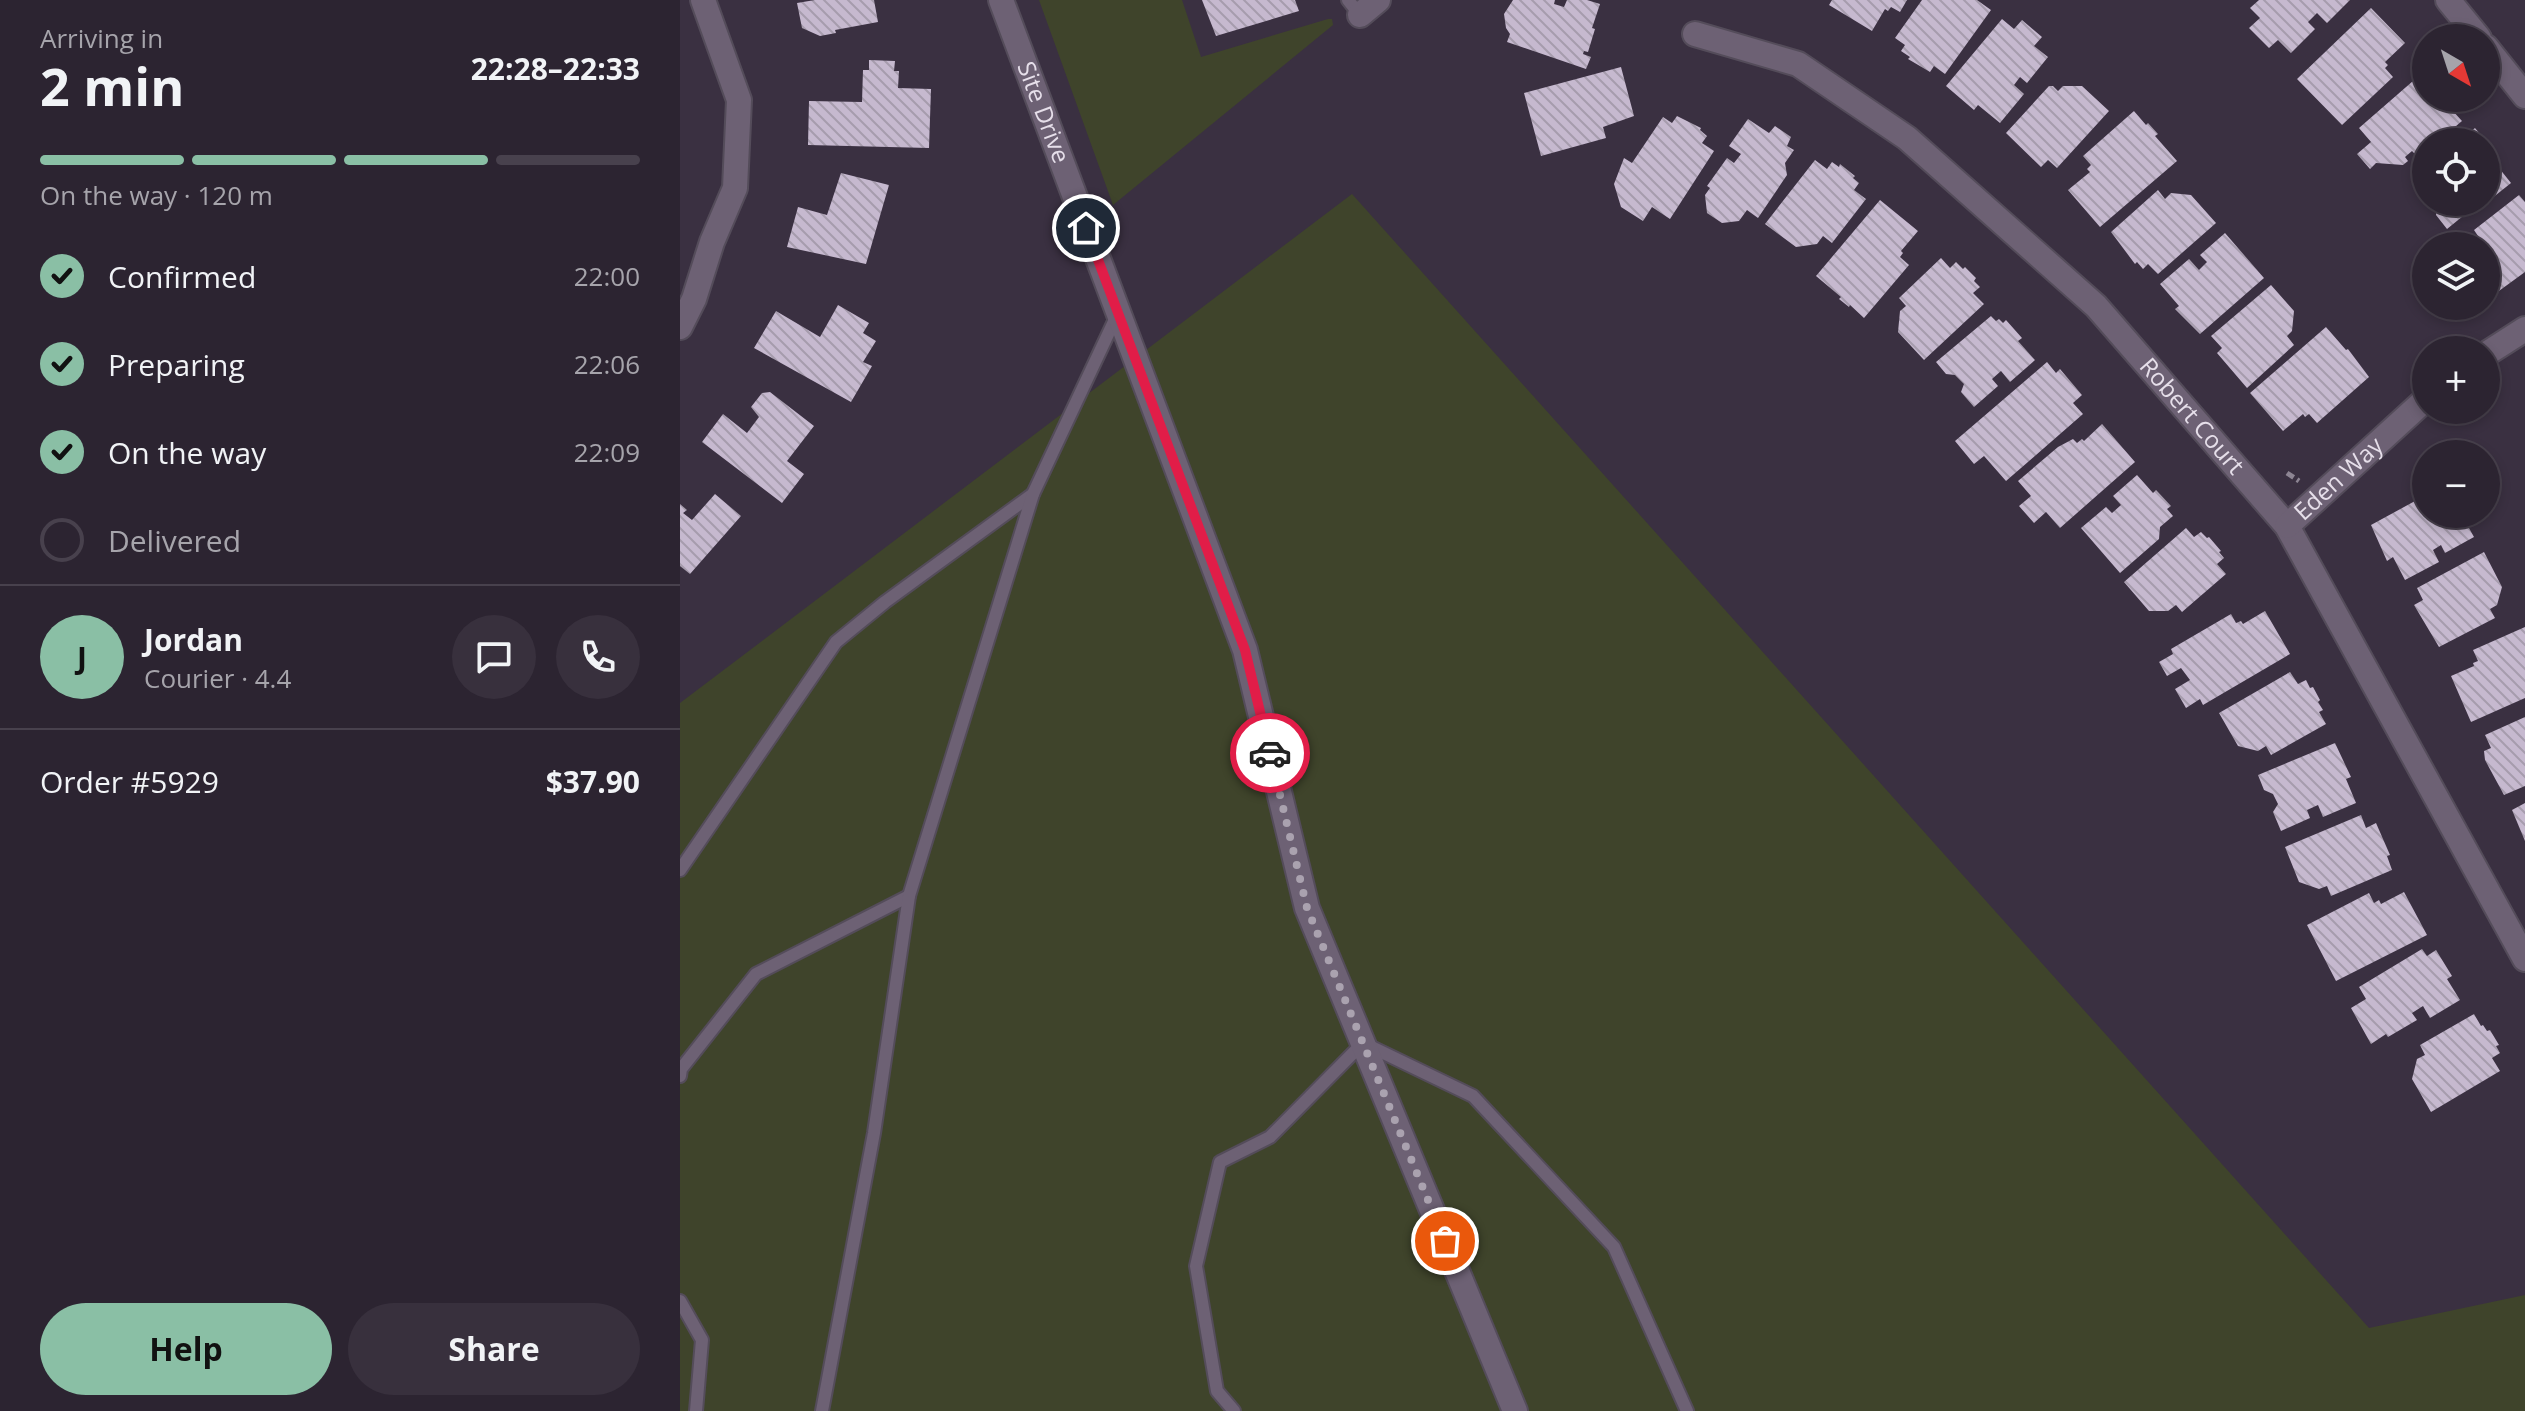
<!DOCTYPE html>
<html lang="en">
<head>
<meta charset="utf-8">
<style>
	:root { --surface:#2c2431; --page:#38303d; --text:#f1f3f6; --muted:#a6a4ab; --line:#48414d; --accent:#8abfa5 }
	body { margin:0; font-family:"Open Sans",sans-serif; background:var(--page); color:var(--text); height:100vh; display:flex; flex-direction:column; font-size:30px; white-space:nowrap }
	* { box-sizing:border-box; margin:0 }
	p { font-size:26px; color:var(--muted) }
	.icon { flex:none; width:44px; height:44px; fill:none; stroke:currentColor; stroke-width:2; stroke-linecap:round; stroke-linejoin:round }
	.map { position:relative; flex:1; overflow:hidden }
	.panel { display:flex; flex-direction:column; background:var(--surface); width:680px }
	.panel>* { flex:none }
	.needle { width:52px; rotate:141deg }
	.controls { position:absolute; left:1732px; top:24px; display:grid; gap:16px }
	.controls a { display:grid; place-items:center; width:88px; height:88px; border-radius:50%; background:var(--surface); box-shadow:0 4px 12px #0003,0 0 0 2px var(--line); font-size:40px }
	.pin { position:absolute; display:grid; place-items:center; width:68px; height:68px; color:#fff; margin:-34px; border:4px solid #fff; border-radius:50%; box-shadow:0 2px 8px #0007 }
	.courier { position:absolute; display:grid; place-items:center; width:80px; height:80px; margin:-40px; border:6px solid #e11d48; border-radius:50%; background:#fff; color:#222; box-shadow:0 2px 10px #0007 }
	.summary em { font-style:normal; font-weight:700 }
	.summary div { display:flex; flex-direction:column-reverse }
	.summary { display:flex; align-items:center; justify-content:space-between; height:136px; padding:0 40px }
	h1 { font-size:52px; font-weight:700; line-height:60px }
	.bar { display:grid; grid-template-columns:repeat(4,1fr); gap:12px 8px; align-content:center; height:96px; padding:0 40px }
	.bar i { height:10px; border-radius:6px; background:var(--line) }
	.bar .on { background:var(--accent) }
	.bar p { grid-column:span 4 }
	.line { display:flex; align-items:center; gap:20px; padding:0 40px; border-top:2px solid var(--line) }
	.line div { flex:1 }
	.round { display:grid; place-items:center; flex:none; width:84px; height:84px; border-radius:42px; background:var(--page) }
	ol { padding:0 40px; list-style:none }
	li { display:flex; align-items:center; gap:24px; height:88px }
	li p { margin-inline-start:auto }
	li .icon { padding:8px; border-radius:50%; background:var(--accent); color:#111; stroke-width:4 }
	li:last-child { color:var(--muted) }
	li i { width:44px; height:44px; border:4px solid var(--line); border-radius:50% }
	.action { display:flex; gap:16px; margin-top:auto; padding:16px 40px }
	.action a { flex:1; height:92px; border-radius:48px; background:var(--accent); color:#111; font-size:32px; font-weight:700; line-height:92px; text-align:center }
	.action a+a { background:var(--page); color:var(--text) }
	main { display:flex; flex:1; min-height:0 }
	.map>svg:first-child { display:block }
	.green { fill:#3f442b }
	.building { fill:url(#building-back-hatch) }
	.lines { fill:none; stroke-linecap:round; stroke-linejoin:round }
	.lane-casing { stroke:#544c5a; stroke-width:16 }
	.street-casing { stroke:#544c5a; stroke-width:28 }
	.path { stroke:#8d8593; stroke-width:5; stroke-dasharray:8 4; stroke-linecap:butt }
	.lane { stroke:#6d6174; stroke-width:12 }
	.street { stroke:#6d6174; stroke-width:24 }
	.done { stroke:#aaa2af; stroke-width:8; stroke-dasharray:0 14.4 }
	.route { stroke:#e11d48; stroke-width:10 }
	.labels { text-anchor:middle; stroke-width:8; stroke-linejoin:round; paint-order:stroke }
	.street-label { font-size:24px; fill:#e6dfea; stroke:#302636 }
</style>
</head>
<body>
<main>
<section class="panel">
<div class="summary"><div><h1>2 min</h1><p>Arriving in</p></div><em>22:28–22:33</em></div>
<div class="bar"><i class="on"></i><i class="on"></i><i class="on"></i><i></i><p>On the way · 120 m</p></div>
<ol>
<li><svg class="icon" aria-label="check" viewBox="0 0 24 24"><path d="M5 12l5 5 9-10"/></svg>Confirmed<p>22:00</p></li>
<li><svg class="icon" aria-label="check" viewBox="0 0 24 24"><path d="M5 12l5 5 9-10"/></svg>Preparing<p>22:06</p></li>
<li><svg class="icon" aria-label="check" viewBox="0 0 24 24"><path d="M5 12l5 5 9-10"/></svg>On the way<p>22:09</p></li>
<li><i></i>Delivered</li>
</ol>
<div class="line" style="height:144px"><b class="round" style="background:var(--accent);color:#111">J</b><div><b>Jordan</b><p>Courier · 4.4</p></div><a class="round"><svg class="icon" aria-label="chat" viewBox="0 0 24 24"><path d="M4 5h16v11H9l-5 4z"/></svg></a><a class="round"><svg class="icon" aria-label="phone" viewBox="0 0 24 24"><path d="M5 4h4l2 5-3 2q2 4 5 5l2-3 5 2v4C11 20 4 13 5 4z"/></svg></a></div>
<div class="line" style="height:104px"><div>Order #5929</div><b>$37.90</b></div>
<div class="action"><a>Help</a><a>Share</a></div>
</section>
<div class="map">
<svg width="1845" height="1411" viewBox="0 0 1845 1411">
	<defs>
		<pattern id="building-back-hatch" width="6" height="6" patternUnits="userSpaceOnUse" patternTransform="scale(2)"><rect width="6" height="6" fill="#c6b9cf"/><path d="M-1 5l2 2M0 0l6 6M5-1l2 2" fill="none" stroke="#a69cad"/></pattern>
	</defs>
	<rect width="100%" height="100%" fill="#3a3041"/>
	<g class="green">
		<polygon points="359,0 502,0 521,57 648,19 652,19 653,25 433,205"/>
		<polygon points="672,194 1689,1328 1845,1295 1845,1411 0,1411 0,703"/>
	</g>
	<g class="building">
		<polygon points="135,0 194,0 198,22 155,30 156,33 140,36 122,28 117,3"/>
		<polygon points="522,0 615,0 619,11 536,36"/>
		<polygon points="833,0 875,0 874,4 884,7 887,0 907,0 920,4 912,28 915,29 908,52 904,51 903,54 911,57 906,69 827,42 830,34 826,28 824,14"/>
		<polygon points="1152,0 1227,0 1220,12 1211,7 1208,11 1205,9 1192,31 1149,5"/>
		<polygon points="1242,0 1297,0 1311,10 1265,74 1254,66 1250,72 1228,59 1230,57 1221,51 1225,45 1215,38"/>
		<polygon points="1579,0 1670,0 1647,23 1637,13 1628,22 1635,29 1611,53 1598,40 1589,48 1569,28 1580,18 1570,8"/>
		<polygon points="1691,8 1725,43 1705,62 1708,65 1705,68 1713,77 1662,125 1617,79"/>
		<polygon points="1322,19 1334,29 1342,20 1362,37 1354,46 1368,57 1347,83 1340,77 1334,85 1344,94 1320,123 1298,105 1294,110 1266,86"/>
		<polygon points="189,60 215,61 214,71 219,71 218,88 251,89 249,148 128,145 129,101 182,102 183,70 189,70"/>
		<polygon points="941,67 954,116 923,127 926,138 861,156 844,93"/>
		<polygon points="1741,74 1746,80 1746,98 1774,98 1779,104 1772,110 1782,121 1757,142 1746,142 1746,152 1739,158 1732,151 1725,157 1728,161 1723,165 1696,163 1690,169 1677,154 1691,142 1679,128"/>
		<polygon points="1369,86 1373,86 1378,91 1383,86 1402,86 1429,111 1377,168 1368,160 1361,167 1326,133"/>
		<polygon points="1454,111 1466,125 1468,123 1478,134 1475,136 1497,161 1420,227 1388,190 1410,172 1407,169 1411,165 1403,156"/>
		<polygon points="997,116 1021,128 1020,130 1027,136 1022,143 1034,151 990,219 972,207 963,221 941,207 934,184 944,158 952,163 983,117 992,123"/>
		<polygon points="1068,119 1089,133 1095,126 1111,137 1107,146 1114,150 1105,163 1107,175 1078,218 1067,210 1059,221 1042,223 1027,213 1025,195 1030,188 1027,186 1047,158 1054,163 1061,154 1049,146"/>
		<polygon points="1795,128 1807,142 1778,142"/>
		<polygon points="1806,146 1818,161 1815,163 1831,183 1806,203"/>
		<polygon points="1135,160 1147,169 1152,162 1159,167 1160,164 1175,176 1173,178 1179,183 1174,190 1186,199 1152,243 1143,236 1137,244 1116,247 1085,224"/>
		<polygon points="1746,168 1746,191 1735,178"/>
		<polygon points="161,173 209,185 186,264 107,247 118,207 147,215"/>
		<polygon points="1478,190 1485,199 1491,193 1511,195 1536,223 1478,274 1468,264 1463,269 1457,262 1455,264 1431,232"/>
		<polygon points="1839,195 1845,202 1845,272 1812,296 1808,291 1806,292 1806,246 1792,246 1800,239 1794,230"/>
		<polygon points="1200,200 1238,231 1221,251 1223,253 1220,257 1229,265 1184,318 1170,305 1169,307 1159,299 1161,297 1136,276"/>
		<polygon points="1755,202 1789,202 1793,208 1767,229 1756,215 1757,205"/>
		<polygon points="1545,233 1584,278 1520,334 1495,309 1499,306 1480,284 1509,259 1519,270 1527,262 1520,255"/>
		<polygon points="1261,258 1270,268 1276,262 1283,269 1285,267 1296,278 1294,281 1300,287 1293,293 1304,304 1244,360 1218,332 1220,311 1226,306 1219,298"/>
		<polygon points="1591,285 1614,311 1612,331 1607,336 1614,345 1567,388 1537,353 1542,348 1531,336"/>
		<polygon points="158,305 189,323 183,333 196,341 183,362 192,366 171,402 74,348 96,311 140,337"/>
		<polygon points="1311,316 1316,321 1319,319 1323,323 1326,320 1342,338 1338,341 1355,360 1330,382 1321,371 1312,379 1318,386 1294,407 1281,392 1284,384 1275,375 1266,374 1256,362"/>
		<polygon points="1646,327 1666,350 1668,349 1689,377 1637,423 1629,414 1625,417 1623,414 1603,431 1570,393"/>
		<polygon points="1367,362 1376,373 1380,369 1402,395 1393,403 1403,414 1326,481 1304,456 1294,464 1275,441"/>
		<polygon points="90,392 134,426 107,461 124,474 102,503 22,442 43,414 67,433 79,417 71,407 82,393"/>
		<polygon points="1422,424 1455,462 1380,528 1366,512 1354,523 1339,506 1351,496 1338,481 1378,447 1393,439 1397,443 1402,439 1404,441"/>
		<polygon points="1457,475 1473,493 1476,490 1491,506 1487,509 1493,516 1480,527 1479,539 1440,573 1401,528 1426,507 1432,513 1441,505 1433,496"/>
		<polygon points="35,494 61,516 10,574 0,566 0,504 7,510 3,513 12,520"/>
		<polygon points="1746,495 1746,514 1775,514 1784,519 1794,537 1765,553 1761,545 1753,550 1759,562 1725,580 1713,557 1707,561 1691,525"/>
		<polygon points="1506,528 1514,537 1521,532 1527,538 1529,537 1541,551 1539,552 1544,558 1537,564 1546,574 1502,612 1496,605 1488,611 1469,611 1444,582"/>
		<polygon points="1804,552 1822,587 1817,605 1810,609 1815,618 1759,647 1734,605 1743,600 1737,588"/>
		<polygon points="1585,611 1610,654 1523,705 1520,699 1506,708 1495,689 1510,680 1501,668 1487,676 1479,662 1493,654 1491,649 1551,614 1556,623 1561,621 1563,624"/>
		<polygon points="1845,627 1845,698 1791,722 1771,676 1794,666 1793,663 1798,661 1793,650"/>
		<polygon points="1610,672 1618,684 1626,680 1630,688 1633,687 1640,700 1638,702 1643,710 1639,712 1646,724 1591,755 1586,746 1578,751 1558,746 1539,713"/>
		<polygon points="1845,717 1845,786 1824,795 1805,760 1804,751 1811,748 1805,735"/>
		<polygon points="1655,743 1671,777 1666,779 1676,803 1643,817 1638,805 1627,810 1630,818 1601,831 1593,812 1598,804 1593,794 1584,790 1578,775"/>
		<polygon points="1845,803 1845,841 1832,810"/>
		<polygon points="1681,815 1686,828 1696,823 1710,855 1707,856 1712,870 1651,896 1647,886 1639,889 1619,882 1605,847"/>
		<polygon points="1724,892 1747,935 1656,981 1627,925 1689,893 1694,903 1699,900 1701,904"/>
		<polygon points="1742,949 1747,956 1756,950 1772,976 1767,979 1780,1000 1750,1018 1743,1006 1732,1013 1737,1020 1708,1037 1706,1034 1691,1044 1671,1008 1686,999 1679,987"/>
		<polygon points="1794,1014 1801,1026 1803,1025 1807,1031 1810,1030 1819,1045 1816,1046 1820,1053 1812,1058 1820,1071 1751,1112 1732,1079 1737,1059 1745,1055 1740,1045"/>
	</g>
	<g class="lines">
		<defs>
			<g id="lane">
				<polyline points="668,0 680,15"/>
				<polyline points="0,870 156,642 205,602 353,494"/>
				<polyline points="0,1076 1,1069 76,974 229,896"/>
				<polyline points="0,1301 22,1340 16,1411"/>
				<polyline points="142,1411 194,1133 229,896 353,494 438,313"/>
				<polyline points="554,1411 537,1391 516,1266 540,1162 590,1137 683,1043 793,1096 934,1247 1007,1411"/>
			</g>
			<g id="street">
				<path id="s1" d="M 321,0 L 565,650 L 627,908 L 835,1411"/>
				<polyline points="1768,0 1799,38"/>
				<polyline points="680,15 698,0"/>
				<path id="s2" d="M 1015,34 L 1118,64 L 1227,138 L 1416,306 L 1607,526 L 1845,959"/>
				<polyline points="1806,47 1845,96"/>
				<polyline points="0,327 14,299 32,242 55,188 59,100 23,0"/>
				<polyline points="1806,354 1845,329"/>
				<path id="s3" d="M 1607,526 L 1746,399"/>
			</g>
		</defs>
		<use href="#lane" class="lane-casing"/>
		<use href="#street" class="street-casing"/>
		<polyline class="path" points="1607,473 1619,481"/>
		<use href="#lane" class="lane"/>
		<use href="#street" class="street"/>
	</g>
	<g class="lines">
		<polyline class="done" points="590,753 627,908 765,1241"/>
		<polyline class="route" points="406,228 565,650 590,753"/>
	</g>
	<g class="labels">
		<g class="street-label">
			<text dy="8" stroke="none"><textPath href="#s1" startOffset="120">Site Drive</textPath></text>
			<text dy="8" stroke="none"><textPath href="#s2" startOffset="638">Robert Court</textPath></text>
			<text dy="8" stroke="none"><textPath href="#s3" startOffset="70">Eden Way</textPath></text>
		</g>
	</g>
</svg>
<div class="controls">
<a><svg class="needle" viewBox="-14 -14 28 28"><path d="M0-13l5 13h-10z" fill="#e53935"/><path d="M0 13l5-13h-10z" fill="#a6a4ab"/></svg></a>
<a><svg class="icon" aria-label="locate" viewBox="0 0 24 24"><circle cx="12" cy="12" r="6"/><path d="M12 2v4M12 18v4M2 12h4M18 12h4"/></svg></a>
<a><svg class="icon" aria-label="layers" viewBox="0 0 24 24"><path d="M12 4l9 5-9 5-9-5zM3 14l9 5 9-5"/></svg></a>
<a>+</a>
<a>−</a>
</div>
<div class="pin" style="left:765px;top:1241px;background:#ea580c"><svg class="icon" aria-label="bag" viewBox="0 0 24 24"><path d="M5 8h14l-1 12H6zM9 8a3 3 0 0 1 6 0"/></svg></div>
<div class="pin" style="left:406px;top:228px;background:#1f2937"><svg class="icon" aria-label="home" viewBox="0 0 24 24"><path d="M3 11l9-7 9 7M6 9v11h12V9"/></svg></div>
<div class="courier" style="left:590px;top:753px"><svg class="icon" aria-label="car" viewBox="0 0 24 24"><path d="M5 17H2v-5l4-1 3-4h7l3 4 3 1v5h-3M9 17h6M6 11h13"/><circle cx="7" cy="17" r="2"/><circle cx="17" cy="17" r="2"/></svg></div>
</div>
</main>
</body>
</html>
